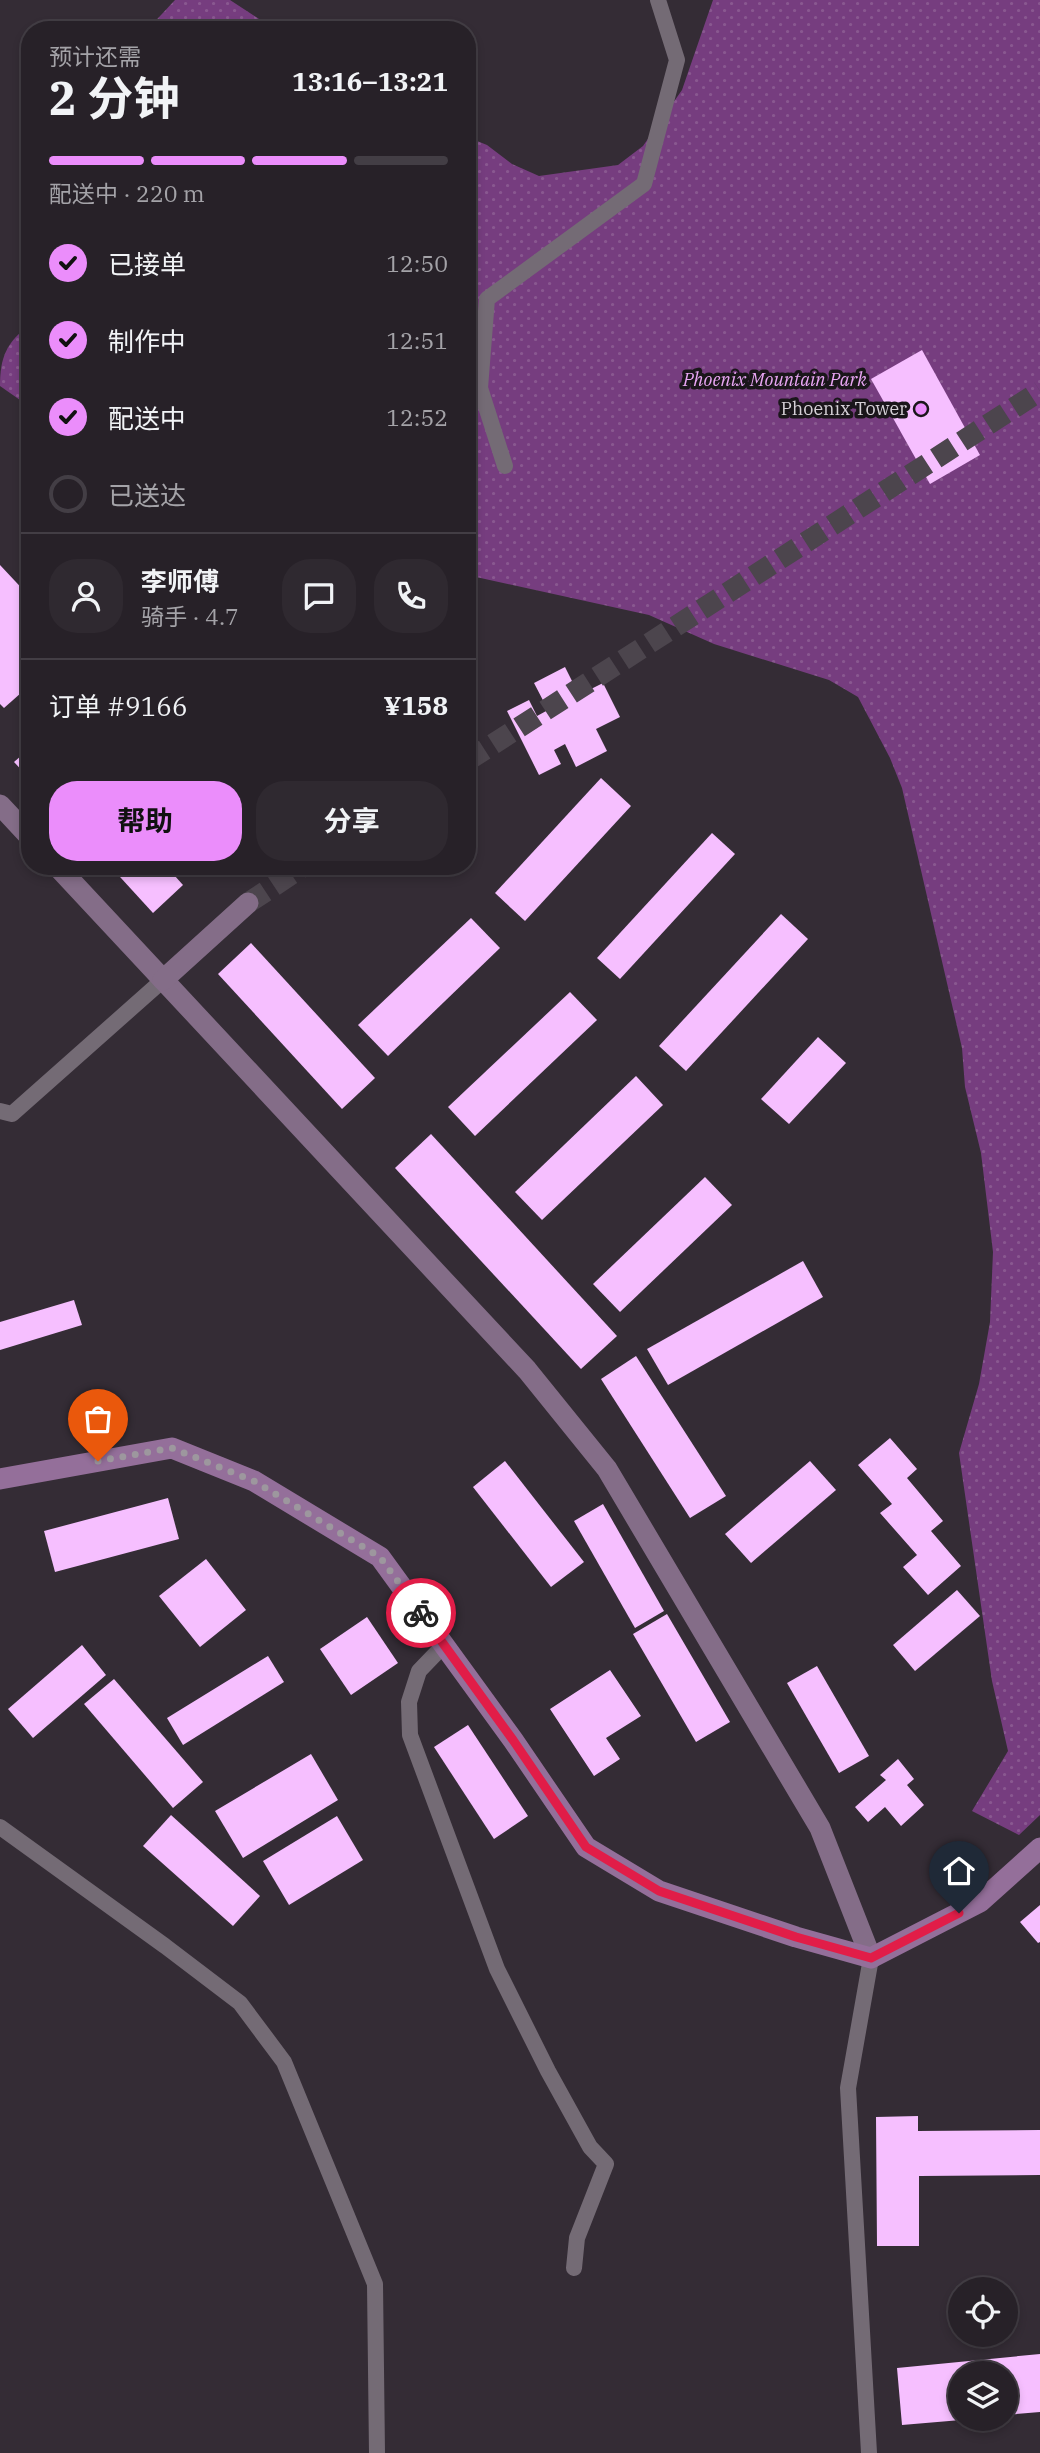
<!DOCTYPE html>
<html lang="zh">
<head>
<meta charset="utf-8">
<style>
	:root { --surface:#272128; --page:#2f2930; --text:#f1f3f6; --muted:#a4a3a8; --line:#433e45; --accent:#eb8dfb }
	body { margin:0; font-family:"IBM Plex Serif","Noto Sans SC",serif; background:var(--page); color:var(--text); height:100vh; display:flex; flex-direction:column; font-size:26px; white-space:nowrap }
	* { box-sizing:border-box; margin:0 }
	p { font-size:23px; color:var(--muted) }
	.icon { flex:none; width:38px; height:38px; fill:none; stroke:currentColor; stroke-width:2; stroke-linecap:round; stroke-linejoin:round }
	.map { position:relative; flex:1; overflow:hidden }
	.drawer { position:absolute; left:21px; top:21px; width:455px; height:854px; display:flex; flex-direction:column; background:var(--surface); border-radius:28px; box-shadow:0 4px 10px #0003,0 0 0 2px var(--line) }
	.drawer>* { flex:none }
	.buttons { position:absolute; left:948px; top:2277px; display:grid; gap:14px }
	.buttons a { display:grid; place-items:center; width:70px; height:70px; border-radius:50%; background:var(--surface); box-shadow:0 4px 10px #0003,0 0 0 2px var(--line); font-size:35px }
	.pin { position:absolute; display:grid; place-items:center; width:60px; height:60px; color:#fff; margin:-72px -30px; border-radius:50% 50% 50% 0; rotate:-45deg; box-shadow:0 0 7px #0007 }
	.pin .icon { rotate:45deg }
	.courier { position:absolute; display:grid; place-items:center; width:70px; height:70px; margin:-35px; border:5px solid #e11d48; border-radius:50%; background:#fff; color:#222; box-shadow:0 2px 9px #0007 }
	.overview em { font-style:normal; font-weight:700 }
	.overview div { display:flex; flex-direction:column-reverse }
	.overview { display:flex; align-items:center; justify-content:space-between; height:119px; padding:0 28px }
	h1 { font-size:46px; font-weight:700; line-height:52px }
	.bar { display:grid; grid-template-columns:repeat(4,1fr); gap:10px 7px; align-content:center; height:84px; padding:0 28px }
	.bar i { height:9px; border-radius:5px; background:var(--line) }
	.bar .current { background:var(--accent) }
	.bar p { grid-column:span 4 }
	.line { display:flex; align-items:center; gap:18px; padding:0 28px; border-top:2px solid var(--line) }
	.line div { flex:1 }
	.round { display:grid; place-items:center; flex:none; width:74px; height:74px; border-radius:28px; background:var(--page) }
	ol { padding:0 28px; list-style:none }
	li { display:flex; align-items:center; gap:21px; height:77px }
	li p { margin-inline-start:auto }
	li .icon { padding:7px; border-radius:50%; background:var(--accent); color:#111; stroke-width:4 }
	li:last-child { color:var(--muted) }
	li i { width:38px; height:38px; border:4px solid var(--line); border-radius:50% }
	.button { display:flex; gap:14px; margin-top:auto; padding:14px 28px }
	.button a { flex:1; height:80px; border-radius:28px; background:var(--accent); color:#111; font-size:28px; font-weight:700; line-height:80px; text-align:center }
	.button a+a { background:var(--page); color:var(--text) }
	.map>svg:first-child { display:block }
	.grass { fill:url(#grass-dots) }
	.building { fill:#f6bfff }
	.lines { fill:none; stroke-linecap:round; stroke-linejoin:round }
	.secondary-tunnel { stroke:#4c454d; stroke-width:21; stroke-dasharray:21 10; stroke-linecap:butt }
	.street { stroke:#746b75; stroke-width:16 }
	.secondary { stroke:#846d88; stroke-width:21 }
	.primary { stroke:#946f9a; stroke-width:21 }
	.done { stroke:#9d979e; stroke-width:7; stroke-dasharray:0 12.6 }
	.route { stroke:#e11d48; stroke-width:9 }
	.poi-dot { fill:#eb8dfb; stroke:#1a161a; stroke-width:2.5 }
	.labels { text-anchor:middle; stroke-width:7; stroke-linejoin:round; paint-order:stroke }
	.park-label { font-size:18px; font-style:italic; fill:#e9a6f4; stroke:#1a161a }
	.poi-label { font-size:18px; fill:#d5d0d6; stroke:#1a161a; text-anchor:end }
</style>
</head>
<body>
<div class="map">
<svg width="1040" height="2453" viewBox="0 0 1040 2453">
	<defs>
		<pattern id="grass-dots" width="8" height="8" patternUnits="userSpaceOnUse" patternTransform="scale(1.75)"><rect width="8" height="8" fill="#763d7f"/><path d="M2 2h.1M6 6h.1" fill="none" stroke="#895890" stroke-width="1.8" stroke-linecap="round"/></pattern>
	</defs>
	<rect width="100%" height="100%" fill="#342c35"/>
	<g class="grass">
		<polygon points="175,0 230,0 276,30 147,30"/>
		<polygon points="713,0 1040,0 1040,1815 1019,1835 972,1811 1008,1751 992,1681 959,1453 979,1384 990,1322 993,1252 981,1153 965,1087 962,1048 902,788 890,758 858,697 829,680 714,644 649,615 467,575 467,137 487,145 512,164 539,176 618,165 643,146 682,90"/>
		<path d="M 30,325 L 30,407 L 0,386 C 0,358 6,342 30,325 Z"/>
	</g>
	<g class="building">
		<polygon points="922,350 980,455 930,484 871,379"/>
		<polygon points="0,565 30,597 30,685 4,708 0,704"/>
		<polygon points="565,667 579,695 603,683 620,717 596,729 607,751 576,767 565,744 554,750 561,764 539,775 507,711 529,700 537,716 548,710 534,683"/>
		<polygon points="30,748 30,779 14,762"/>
		<polygon points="601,778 631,806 525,921 495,893"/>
		<polygon points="712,833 735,854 620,979 597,958"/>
		<polygon points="110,866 166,866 183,885 153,913"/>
		<polygon points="781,914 808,939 686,1071 659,1046"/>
		<polygon points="471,918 500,948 388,1056 358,1025"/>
		<polygon points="251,943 375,1078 342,1109 218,974"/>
		<polygon points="570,992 597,1020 475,1136 448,1107"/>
		<polygon points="818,1037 846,1063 789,1124 761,1099"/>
		<polygon points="636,1076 663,1105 542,1220 515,1192"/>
		<polygon points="431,1134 617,1336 581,1369 395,1168"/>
		<polygon points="705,1177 732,1205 620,1312 593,1284"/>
		<polygon points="803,1261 823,1297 668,1385 647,1349"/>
		<polygon points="74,1300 82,1325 0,1350 0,1322"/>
		<polygon points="636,1356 726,1496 690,1518 601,1379"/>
		<polygon points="890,1438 917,1469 907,1478 943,1521 931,1531 961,1566 928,1595 903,1567 917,1555 880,1513 892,1504 858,1465"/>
		<polygon points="505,1461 584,1562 551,1587 473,1487"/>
		<polygon points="810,1461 836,1490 751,1563 725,1534"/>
		<polygon points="168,1498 179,1539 55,1572 44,1531"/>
		<polygon points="603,1504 664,1611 635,1628 574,1521"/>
		<polygon points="206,1559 246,1610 200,1647 159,1596"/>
		<polygon points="957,1590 980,1616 915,1671 893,1645"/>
		<polygon points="667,1614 730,1722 696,1742 633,1634"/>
		<polygon points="367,1617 398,1663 351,1695 320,1649"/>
		<polygon points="82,1645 106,1675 33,1738 8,1709"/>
		<polygon points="268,1656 284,1682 183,1745 167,1718"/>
		<polygon points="817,1666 869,1756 839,1773 787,1683"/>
		<polygon points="610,1670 641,1716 606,1738 620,1759 594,1776 550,1709"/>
		<polygon points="114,1679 203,1782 173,1808 84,1704"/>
		<polygon points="468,1725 528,1816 494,1839 434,1747"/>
		<polygon points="311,1754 338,1800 243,1858 215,1811"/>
		<polygon points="898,1759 914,1779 907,1785 924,1805 901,1826 885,1807 868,1822 855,1807 886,1780 880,1775"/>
		<polygon points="171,1815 260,1896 233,1926 143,1846"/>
		<polygon points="337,1816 363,1860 289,1905 263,1861"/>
		<polygon points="1040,1905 1040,1942 1038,1943 1020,1922"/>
		<polygon points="918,2116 918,2131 1040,2130 1040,2175 919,2176 919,2246 877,2246 876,2117"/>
		<polygon points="1040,2354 1040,2412 1006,2415 1006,2373 961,2373 961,2420 902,2425 897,2368"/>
	</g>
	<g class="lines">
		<g class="secondary-tunnel">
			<polyline points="467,761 1040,391"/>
			<polyline points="248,903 304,866"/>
		</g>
		<g class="street">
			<polyline points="505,466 480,388 487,299 644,184 677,60 658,0"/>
			<polyline points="0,1111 12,1114 163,980"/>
			<polyline points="444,1645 419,1671 409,1702 410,1735 497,1969 548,2071 590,2147 606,2164 577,2238 574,2268"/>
			<polyline points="0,1827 165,1946 240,2003 284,2062 375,2284 377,2453"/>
			<polyline points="869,2453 848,2088 871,1958"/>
		</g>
		<g class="secondary">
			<polyline points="0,805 30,837"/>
			<polyline points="57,866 527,1370 607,1469 820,1828 871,1958"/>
			<polyline points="163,980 248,903"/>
		</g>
		<polyline class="primary" points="0,1479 172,1448 254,1481 380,1557 513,1740 586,1847 659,1891 796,1937 871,1958 980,1902 1040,1848"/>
	</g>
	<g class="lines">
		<polyline class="done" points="98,1461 172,1448 254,1481 380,1557 421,1613"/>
		<polyline class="route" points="421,1613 513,1740 586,1847 659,1891 796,1937 871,1958 959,1913"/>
	</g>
	<circle class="poi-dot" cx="921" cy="409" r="7"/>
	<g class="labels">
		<g class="park-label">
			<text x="775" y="386">Phoenix Mountain Park</text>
		</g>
		<g class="poi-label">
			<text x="907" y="415">Phoenix Tower</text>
		</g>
	</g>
</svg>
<div class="buttons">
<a><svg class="icon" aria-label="locate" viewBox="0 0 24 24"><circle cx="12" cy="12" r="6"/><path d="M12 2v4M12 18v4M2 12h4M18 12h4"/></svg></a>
<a><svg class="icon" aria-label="layers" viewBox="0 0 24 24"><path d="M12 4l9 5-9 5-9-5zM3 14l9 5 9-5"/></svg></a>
</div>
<div class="pin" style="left:98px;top:1461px;background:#ea580c"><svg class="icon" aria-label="bag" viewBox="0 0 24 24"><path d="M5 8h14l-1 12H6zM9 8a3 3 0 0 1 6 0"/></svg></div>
<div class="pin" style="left:959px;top:1913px;background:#1f2937"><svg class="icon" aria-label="home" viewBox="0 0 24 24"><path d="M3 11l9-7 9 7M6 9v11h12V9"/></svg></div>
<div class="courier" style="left:421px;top:1613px"><svg class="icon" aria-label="bike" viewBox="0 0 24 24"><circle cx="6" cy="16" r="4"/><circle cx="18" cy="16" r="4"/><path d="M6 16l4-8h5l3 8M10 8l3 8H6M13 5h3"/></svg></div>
<section class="drawer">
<div class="overview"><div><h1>2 分钟</h1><p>预计还需</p></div><em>13:16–13:21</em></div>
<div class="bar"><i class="current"></i><i class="current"></i><i class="current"></i><i></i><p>配送中 · 220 m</p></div>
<ol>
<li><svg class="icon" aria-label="check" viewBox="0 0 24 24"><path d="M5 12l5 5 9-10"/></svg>已接单<p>12:50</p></li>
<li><svg class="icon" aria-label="check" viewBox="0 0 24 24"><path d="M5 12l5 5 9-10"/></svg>制作中<p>12:51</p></li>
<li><svg class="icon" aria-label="check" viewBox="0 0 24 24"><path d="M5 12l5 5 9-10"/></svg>配送中<p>12:52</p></li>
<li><i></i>已送达</li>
</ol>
<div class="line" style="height:126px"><a class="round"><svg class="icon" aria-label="person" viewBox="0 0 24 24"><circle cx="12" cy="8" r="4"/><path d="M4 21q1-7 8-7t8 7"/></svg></a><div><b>李师傅</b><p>骑手 · 4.7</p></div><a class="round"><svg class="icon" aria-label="chat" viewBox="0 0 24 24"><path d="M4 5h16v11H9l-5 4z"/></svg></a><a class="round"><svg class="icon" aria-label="phone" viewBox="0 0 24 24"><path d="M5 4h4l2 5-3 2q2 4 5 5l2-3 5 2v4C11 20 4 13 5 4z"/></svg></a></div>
<div class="line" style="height:91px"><div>订单 #9166</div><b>¥158</b></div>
<div class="button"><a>帮助</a><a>分享</a></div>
</section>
</div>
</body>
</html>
